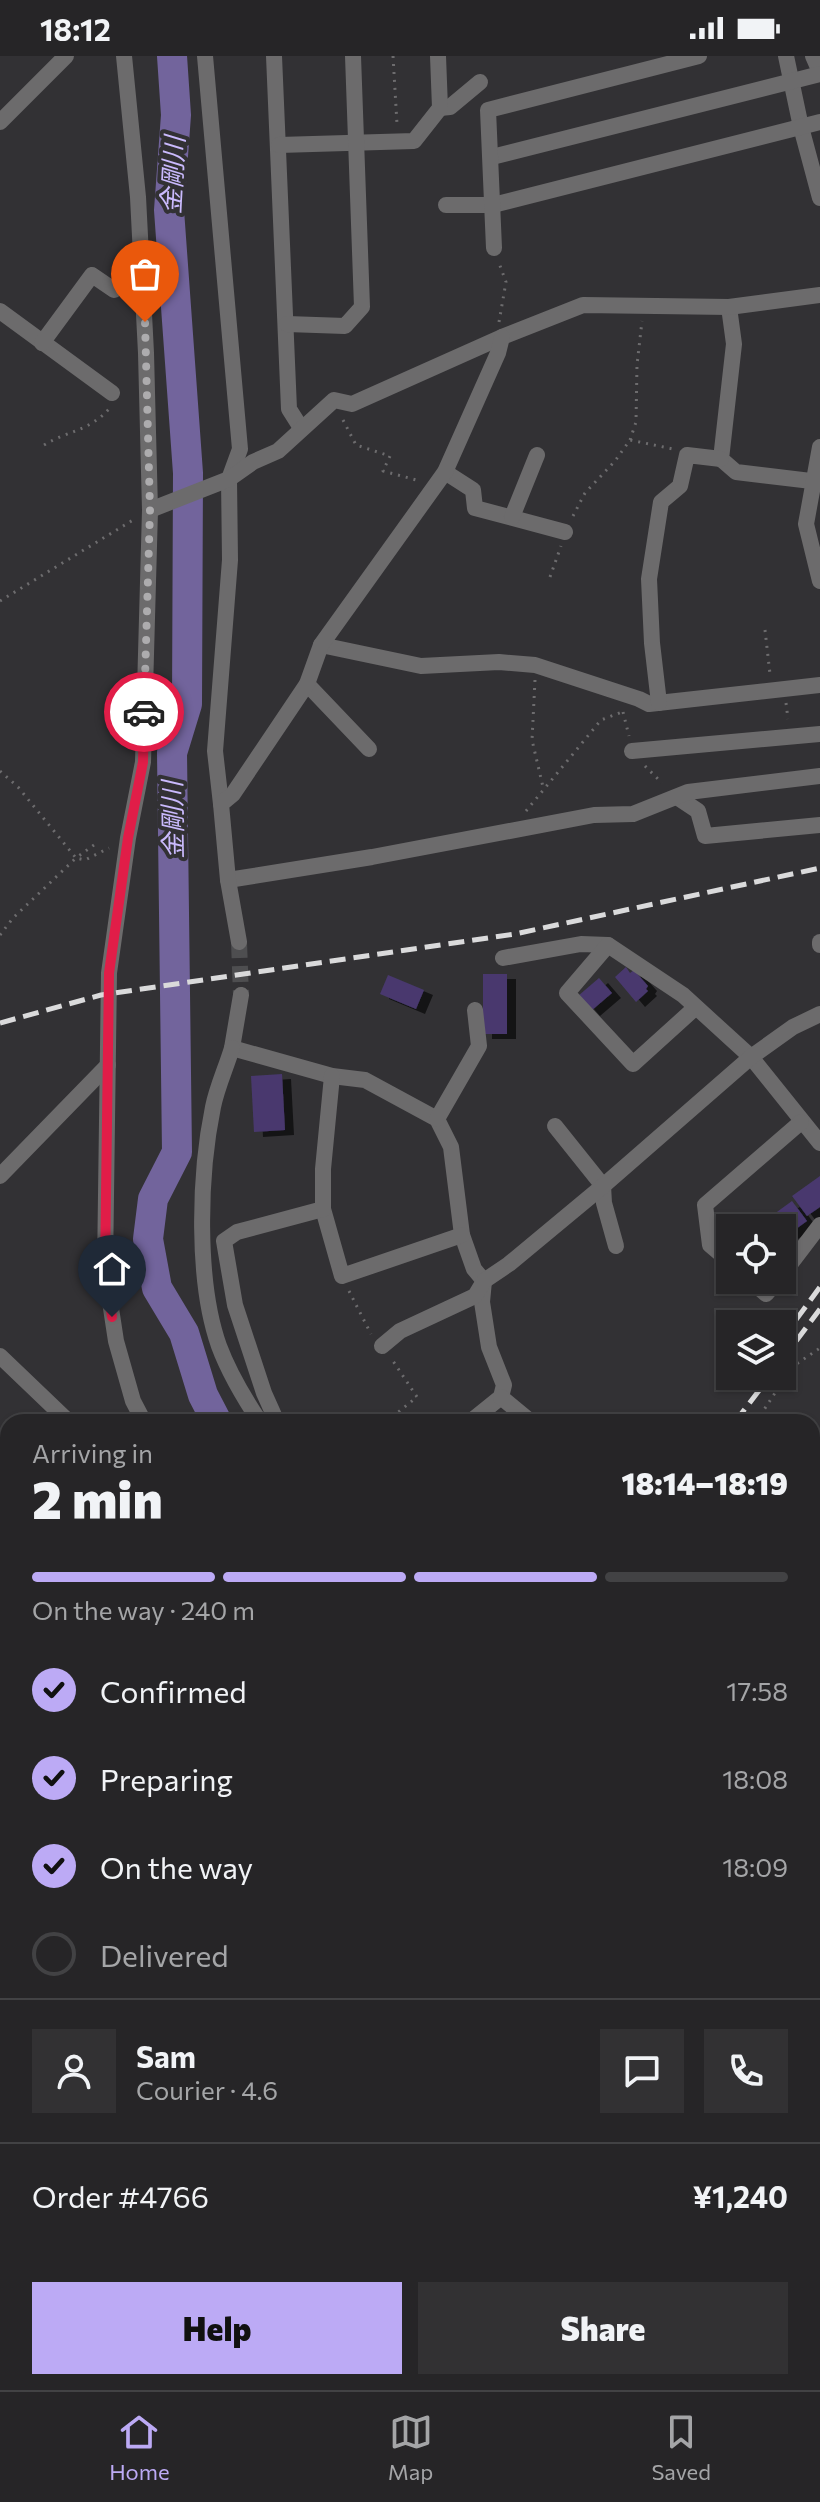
<!DOCTYPE html>
<html lang="en">
<head>
<meta charset="utf-8">
<style>
	:root { --surface:#262527; --page:#323133; --text:#f1f3f6; --muted:#a4a5a7; --line:#424244; --accent:#bcaaf5 }
	body { margin:0; font-family:Commissioner,"Noto Sans JP",sans-serif; background:var(--page); color:var(--text); height:100vh; display:flex; flex-direction:column; font-size:30px; white-space:nowrap }
	* { box-sizing:border-box; margin:0 }
	p { font-size:26px; color:var(--muted) }
	.icon { flex:none; width:44px; height:44px; fill:none; stroke:currentColor; stroke-width:2; stroke-linecap:round; stroke-linejoin:round }
	.map { position:relative; flex:1; overflow:hidden }
	.sheet { position:absolute; left:0px; top:1358px; width:820px; height:976px; display:flex; flex-direction:column; background:var(--surface); border-radius:24px 24px 0 0; box-shadow:0 2px 6px #0004,0 0 0 2px var(--line) }
	.sheet>* { flex:none }
	.tools { position:absolute; left:716px; top:1158px; display:grid; gap:16px }
	.tools a { display:grid; place-items:center; width:80px; height:80px; border-radius:0px; background:var(--surface); box-shadow:0 2px 6px #0004,0 0 0 2px var(--line); font-size:40px }
	.pin { position:absolute; display:grid; place-items:center; width:68px; height:68px; color:#fff; margin:-82px -34px; border-radius:50% 50% 50% 0; rotate:-45deg; box-shadow:0 0 8px #0007 }
	.pin .icon { rotate:45deg }
	.courier { position:absolute; display:grid; place-items:center; width:80px; height:80px; margin:-40px; border:6px solid #e11d48; border-radius:50%; background:#fff; color:#222; box-shadow:0 2px 10px #0007 }
	.summary em { font-style:normal; font-weight:800 }
	.summary div { display:flex; flex-direction:column-reverse }
	.summary { display:flex; align-items:center; justify-content:space-between; height:136px; padding:0 32px }
	h1 { font-size:52px; font-weight:800; line-height:60px }
	.bar { display:grid; grid-template-columns:repeat(4,1fr); gap:12px 8px; align-content:center; height:96px; padding:0 32px }
	.bar i { height:10px; border-radius:6px; background:var(--line) }
	.bar .current { background:var(--accent) }
	.bar p { grid-column:span 4 }
	.line { display:flex; align-items:center; gap:20px; padding:0 32px; border-top:2px solid var(--line) }
	.line div { flex:1 }
	.round { display:grid; place-items:center; flex:none; width:84px; height:84px; border-radius:0px; background:var(--page) }
	ol { padding:0 32px; list-style:none }
	li { display:flex; align-items:center; gap:24px; height:88px }
	li p { margin-inline-start:auto }
	li .icon { padding:8px; border-radius:50%; background:var(--accent); color:#111; stroke-width:4 }
	li:last-child { color:var(--muted) }
	li i { width:44px; height:44px; border:4px solid var(--line); border-radius:50% }
	.button { display:flex; gap:16px; margin-top:auto; padding:16px 32px }
	.button a { flex:1; height:92px; border-radius:0px; background:var(--accent); color:#111; font-size:32px; font-weight:800; line-height:92px; text-align:center }
	.button a+a { background:var(--page); color:var(--text) }
	.status { display:flex; justify-content:space-between; align-items:center; height:56px; padding:0 40px; background:var(--surface); direction:ltr }
	.status svg { height:22px; fill:currentColor }
	.tabs { display:flex; justify-content:space-around; align-items:center; height:112px; border-top:2px solid var(--line); background:var(--surface); font-size:22px; color:var(--muted) }
	.tabs a { display:grid; justify-items:center; gap:4px }
	.tabs .current { color:var(--accent) }
	.map>svg:first-child { display:block }
	.lines { fill:none; stroke-linecap:round; stroke-linejoin:round }
	.river { stroke:#72649c; stroke-width:30 }
	.building { fill:#48396e; filter:url(#shadow) }
	.minor-tunnel { stroke:#4e4e50; stroke-width:16; stroke-dasharray:16 8; stroke-linecap:butt }
	.path { stroke:#6d6c6e; stroke-width:3; stroke-dasharray:2 6; stroke-linecap:butt }
	.minor { stroke:#6c6b6c; stroke-width:16 }
	.rail { stroke:#dadadb; stroke-width:5; stroke-dasharray:16 8; stroke-linecap:butt }
	.done { stroke:#adacae; stroke-width:8; stroke-dasharray:0 14.4 }
	.route { stroke:#e11d48; stroke-width:10 }
	.labels { text-anchor:middle; stroke-width:8; stroke-linejoin:round; paint-order:stroke }
	.water-label { font-size:26px; font-style:italic; fill:#cabafd; stroke:#323134 }
</style>
</head>
<body>
<div class="status"><b>18:12</b><svg viewBox="0 0 49 12"><path d="M0 12V9h3v3zM5 12V6h3v6zM10 12V3h3v9zM15 12V0h3v12zM26 1h20v11H26zM47 4h2v5h-2z"/></svg></div>
<div class="map">
<svg width="820" height="2334" viewBox="0 0 820 2334">
	<defs>
		<filter id="shadow"><feDropShadow dx="9" dy="5" stdDeviation="0" flood-color="#0009"/></filter>
	</defs>
	<rect width="100%" height="100%" fill="#323134"/>
	<g class="lines">
		<g class="river">
			<polyline points="172,0 176,59 169,154 188,417 187,648 172,697 177,1096 153,1143 148,1183 157,1232 184,1277 203,1339 217,1366"/>
			<polyline points="812,1699 820,1702"/>
			<polyline points="0,2049 8,2056"/>
			<polyline points="369,2326 379,2334"/>
		</g>
	</g>
	<g class="building">
		<polygon points="626,911 630,917 634,914 648,930 646,933 648,935 636,946 615,921"/>
		<rect x="483" y="918" width="24" height="60"/>
		<polygon points="388,919 424,934 416,953 380,938"/>
		<polygon points="599,922 612,937 591,955 578,940"/>
		<polygon points="282,1018 285,1074 254,1076 251,1020"/>
		<polygon points="820,1120 820,1151 807,1160 792,1140"/>
		<polygon points="792,1145 807,1165 785,1181 782,1172 779,1172 770,1161"/>
	</g>
	<g class="lines">
		<polyline class="minor-tunnel" points="239,886 241,939"/>
		<g class="path">
			<polyline points="393,0 397,68"/>
			<polyline points="499,266 506,226 499,207"/>
			<polyline points="343,364 356,389 390,400 383,415 420,425"/>
			<polyline points="630,384 636,366 637,309 642,265"/>
			<path d="M 44,389 C 69,374 88,376 110,352"/>
			<polyline points="573,460 585,437 615,405 630,384 673,393"/>
			<polyline points="550,521 561,490"/>
			<polyline points="0,545 133,464"/>
			<polyline points="765,574 770,618"/>
			<polyline points="535,624 532,684 543,731"/>
			<polyline points="786,647 788,663"/>
			<polyline points="623,656 629,680"/>
			<polyline points="645,710 662,727"/>
			<polyline points="0,715 18,731 76,802 98,786"/>
			<polyline points="526,755 601,664 622,656"/>
			<polyline points="0,879 13,862 76,802 85,804 109,792"/>
			<polyline points="349,1235 371,1278"/>
			<polyline points="386,1366 417,1341 391,1302"/>
			<polyline points="756,1366 792,1311 820,1292"/>
			<polyline points="812,1978 820,1986"/>
			<polyline points="0,2021 8,2029"/>
			<polyline points="0,2074 8,2082"/>
			<polyline points="812,2293 820,2299"/>
			<polyline points="401,2326 411,2334"/>
			<polyline points="0,2327 8,2316"/>
			<polyline points="157,2334 166,2326"/>
		</g>
		<g class="minor">
			<polyline points="124,0 138,141 146,297 150,454 143,706 128,782 109,917 105,1213 116,1285 133,1345 144,1366"/>
			<polyline points="205,0 240,393 229,423 230,504 215,695 221,748"/>
			<polyline points="274,0 289,353 301,372"/>
			<polyline points="786,0 801,71 820,142"/>
			<polyline points="813,0 820,16"/>
			<polyline points="440,52 450,51 480,26"/>
			<polyline points="0,66 66,0"/>
			<polyline points="279,89 414,85 440,52 438,0"/>
			<polyline points="492,101 820,18"/>
			<polyline points="446,149 493,149 820,66"/>
			<polyline points="494,192 488,54 699,0"/>
			<polyline points="729,251 734,288 721,403 736,416 820,426"/>
			<polyline points="0,255 112,337"/>
			<polyline points="287,268 345,270 362,251 353,0"/>
			<polyline points="42,287 92,219 114,234"/>
			<polyline points="820,391 806,468 820,525"/>
			<polyline points="445,416 473,434 475,452 565,476"/>
			<polyline points="150,454 229,423 253,406 278,395 334,344 352,348 502,281 583,249 729,251 820,239"/>
			<polyline points="512,461 537,399"/>
			<polyline points="321,589 421,610 499,606 535,609 639,643 649,648 820,629"/>
			<polyline points="307,628 369,693"/>
			<polyline points="659,647 652,587 649,523 661,446 680,430 687,399 721,403"/>
			<polyline points="632,695 820,678"/>
			<polyline points="677,741 698,755 705,780 820,769"/>
			<polyline points="228,824 372,801 594,759 633,758 688,736 820,720"/>
			<polyline points="239,886 228,824 221,748 233,738 307,628 321,589 445,416 498,297 502,281"/>
			<polyline points="820,886 820,889"/>
			<polyline points="503,902 581,888 608,889"/>
			<polyline points="241,939 232,992 332,1020 365,1024 437,1063 451,1091 462,1179 474,1213 484,1225 482,1246 489,1291 504,1329 501,1341 470,1366"/>
			<polyline points="696,951 633,1008 567,937 608,889 683,939 751,1001 820,1087"/>
			<path d="M 232,992 C 226,1012 217,1031 213,1051 C 199,1119 196,1225 219,1290 C 229,1317 244,1342 260,1366"/>
			<polyline points="437,1063 479,990 475,954"/>
			<polyline points="555,1070 603,1130 604,1147 616,1190"/>
			<polyline points="0,1120 108,1009"/>
			<polyline points="323,1153 342,1220 462,1179"/>
			<polyline points="730,1206 710,1189 705,1149 801,1066"/>
			<polyline points="782,1219 820,1169"/>
			<polyline points="750,1224 766,1238 778,1224"/>
			<polyline points="382,1290 400,1275 475,1240 484,1225 509,1208 603,1130 751,1001 793,971 820,958"/>
			<polyline points="0,1300 69,1366"/>
			<polyline points="501,1341 531,1366"/>
			<polyline points="277,1366 264,1337 235,1249 224,1185 237,1176 323,1153 323,1113 332,1020"/>
			<polyline points="812,1604 820,1608"/>
			<polyline points="812,1654 820,1657"/>
			<polyline points="0,1712 8,1704"/>
			<polyline points="812,1750 820,1753"/>
			<polyline points="812,2060 820,2053"/>
			<polyline points="559,2334 565,2326"/>
		</g>
		<g class="rail">
			<polyline points="0,967 101,939 515,878 820,812"/>
			<polyline points="782,1283 820,1231"/>
			<polyline points="782,1304 820,1253"/>
			<polyline points="735,1366 770,1320"/>
			<polyline points="35,2334 41,2326"/>
		</g>
	</g>
	<g class="lines">
		<polyline class="done" points="144,656 150,454 145,266"/>
		<polyline class="route" points="112,1261 105,1213 109,917 128,782 143,706 144,656"/>
	</g>
	<g class="labels">
		<g class="water-label">
			<text transform="translate(173 119) rotate(-87)" y="9">金剛川</text>
			<text transform="translate(173 764) rotate(-91)" y="9">金剛川</text>
		</g>
	</g>
</svg>
<div class="tools">
<a><svg class="icon" aria-label="locate" viewBox="0 0 24 24"><circle cx="12" cy="12" r="6"/><path d="M12 2v4M12 18v4M2 12h4M18 12h4"/></svg></a>
<a><svg class="icon" aria-label="layers" viewBox="0 0 24 24"><path d="M12 4l9 5-9 5-9-5zM3 14l9 5 9-5"/></svg></a>
</div>
<div class="pin" style="left:145px;top:266px;background:#ea580c"><svg class="icon" aria-label="bag" viewBox="0 0 24 24"><path d="M5 8h14l-1 12H6zM9 8a3 3 0 0 1 6 0"/></svg></div>
<div class="pin" style="left:112px;top:1261px;background:#1f2937"><svg class="icon" aria-label="home" viewBox="0 0 24 24"><path d="M3 11l9-7 9 7M6 9v11h12V9"/></svg></div>
<div class="courier" style="left:144px;top:656px"><svg class="icon" aria-label="car" viewBox="0 0 24 24"><path d="M5 17H2v-5l4-1 3-4h7l3 4 3 1v5h-3M9 17h6M6 11h13"/><circle cx="7" cy="17" r="2"/><circle cx="17" cy="17" r="2"/></svg></div>
<section class="sheet">
<div class="summary"><div><h1>2 min</h1><p>Arriving in</p></div><em>18:14–18:19</em></div>
<div class="bar"><i class="current"></i><i class="current"></i><i class="current"></i><i></i><p>On the way · 240 m</p></div>
<ol>
<li><svg class="icon" aria-label="check" viewBox="0 0 24 24"><path d="M5 12l5 5 9-10"/></svg>Confirmed<p>17:58</p></li>
<li><svg class="icon" aria-label="check" viewBox="0 0 24 24"><path d="M5 12l5 5 9-10"/></svg>Preparing<p>18:08</p></li>
<li><svg class="icon" aria-label="check" viewBox="0 0 24 24"><path d="M5 12l5 5 9-10"/></svg>On the way<p>18:09</p></li>
<li><i></i>Delivered</li>
</ol>
<div class="line" style="height:144px"><a class="round"><svg class="icon" aria-label="person" viewBox="0 0 24 24"><circle cx="12" cy="8" r="4"/><path d="M4 21q1-7 8-7t8 7"/></svg></a><div><b>Sam</b><p>Courier · 4.6</p></div><a class="round"><svg class="icon" aria-label="chat" viewBox="0 0 24 24"><path d="M4 5h16v11H9l-5 4z"/></svg></a><a class="round"><svg class="icon" aria-label="phone" viewBox="0 0 24 24"><path d="M5 4h4l2 5-3 2q2 4 5 5l2-3 5 2v4C11 20 4 13 5 4z"/></svg></a></div>
<div class="line" style="height:104px"><div>Order #4766</div><b>¥1,240</b></div>
<div class="button"><a>Help</a><a>Share</a></div>
</section>
</div>
<nav class="tabs">
<a class="current"><svg class="icon" aria-label="home" viewBox="0 0 24 24"><path d="M3 11l9-7 9 7M6 9v11h12V9"/></svg>Home</a>
<a><svg class="icon" aria-label="map" viewBox="0 0 24 24"><path d="M3 6l6-2 6 2 6-2v14l-6 2-6-2-6 2zM9 4v14M15 6v14"/></svg>Map</a>
<a><svg class="icon" aria-label="saved" viewBox="0 0 24 24"><path d="M7 4h10v16l-5-4-5 4z"/></svg>Saved</a>
</nav>
</body>
</html>
